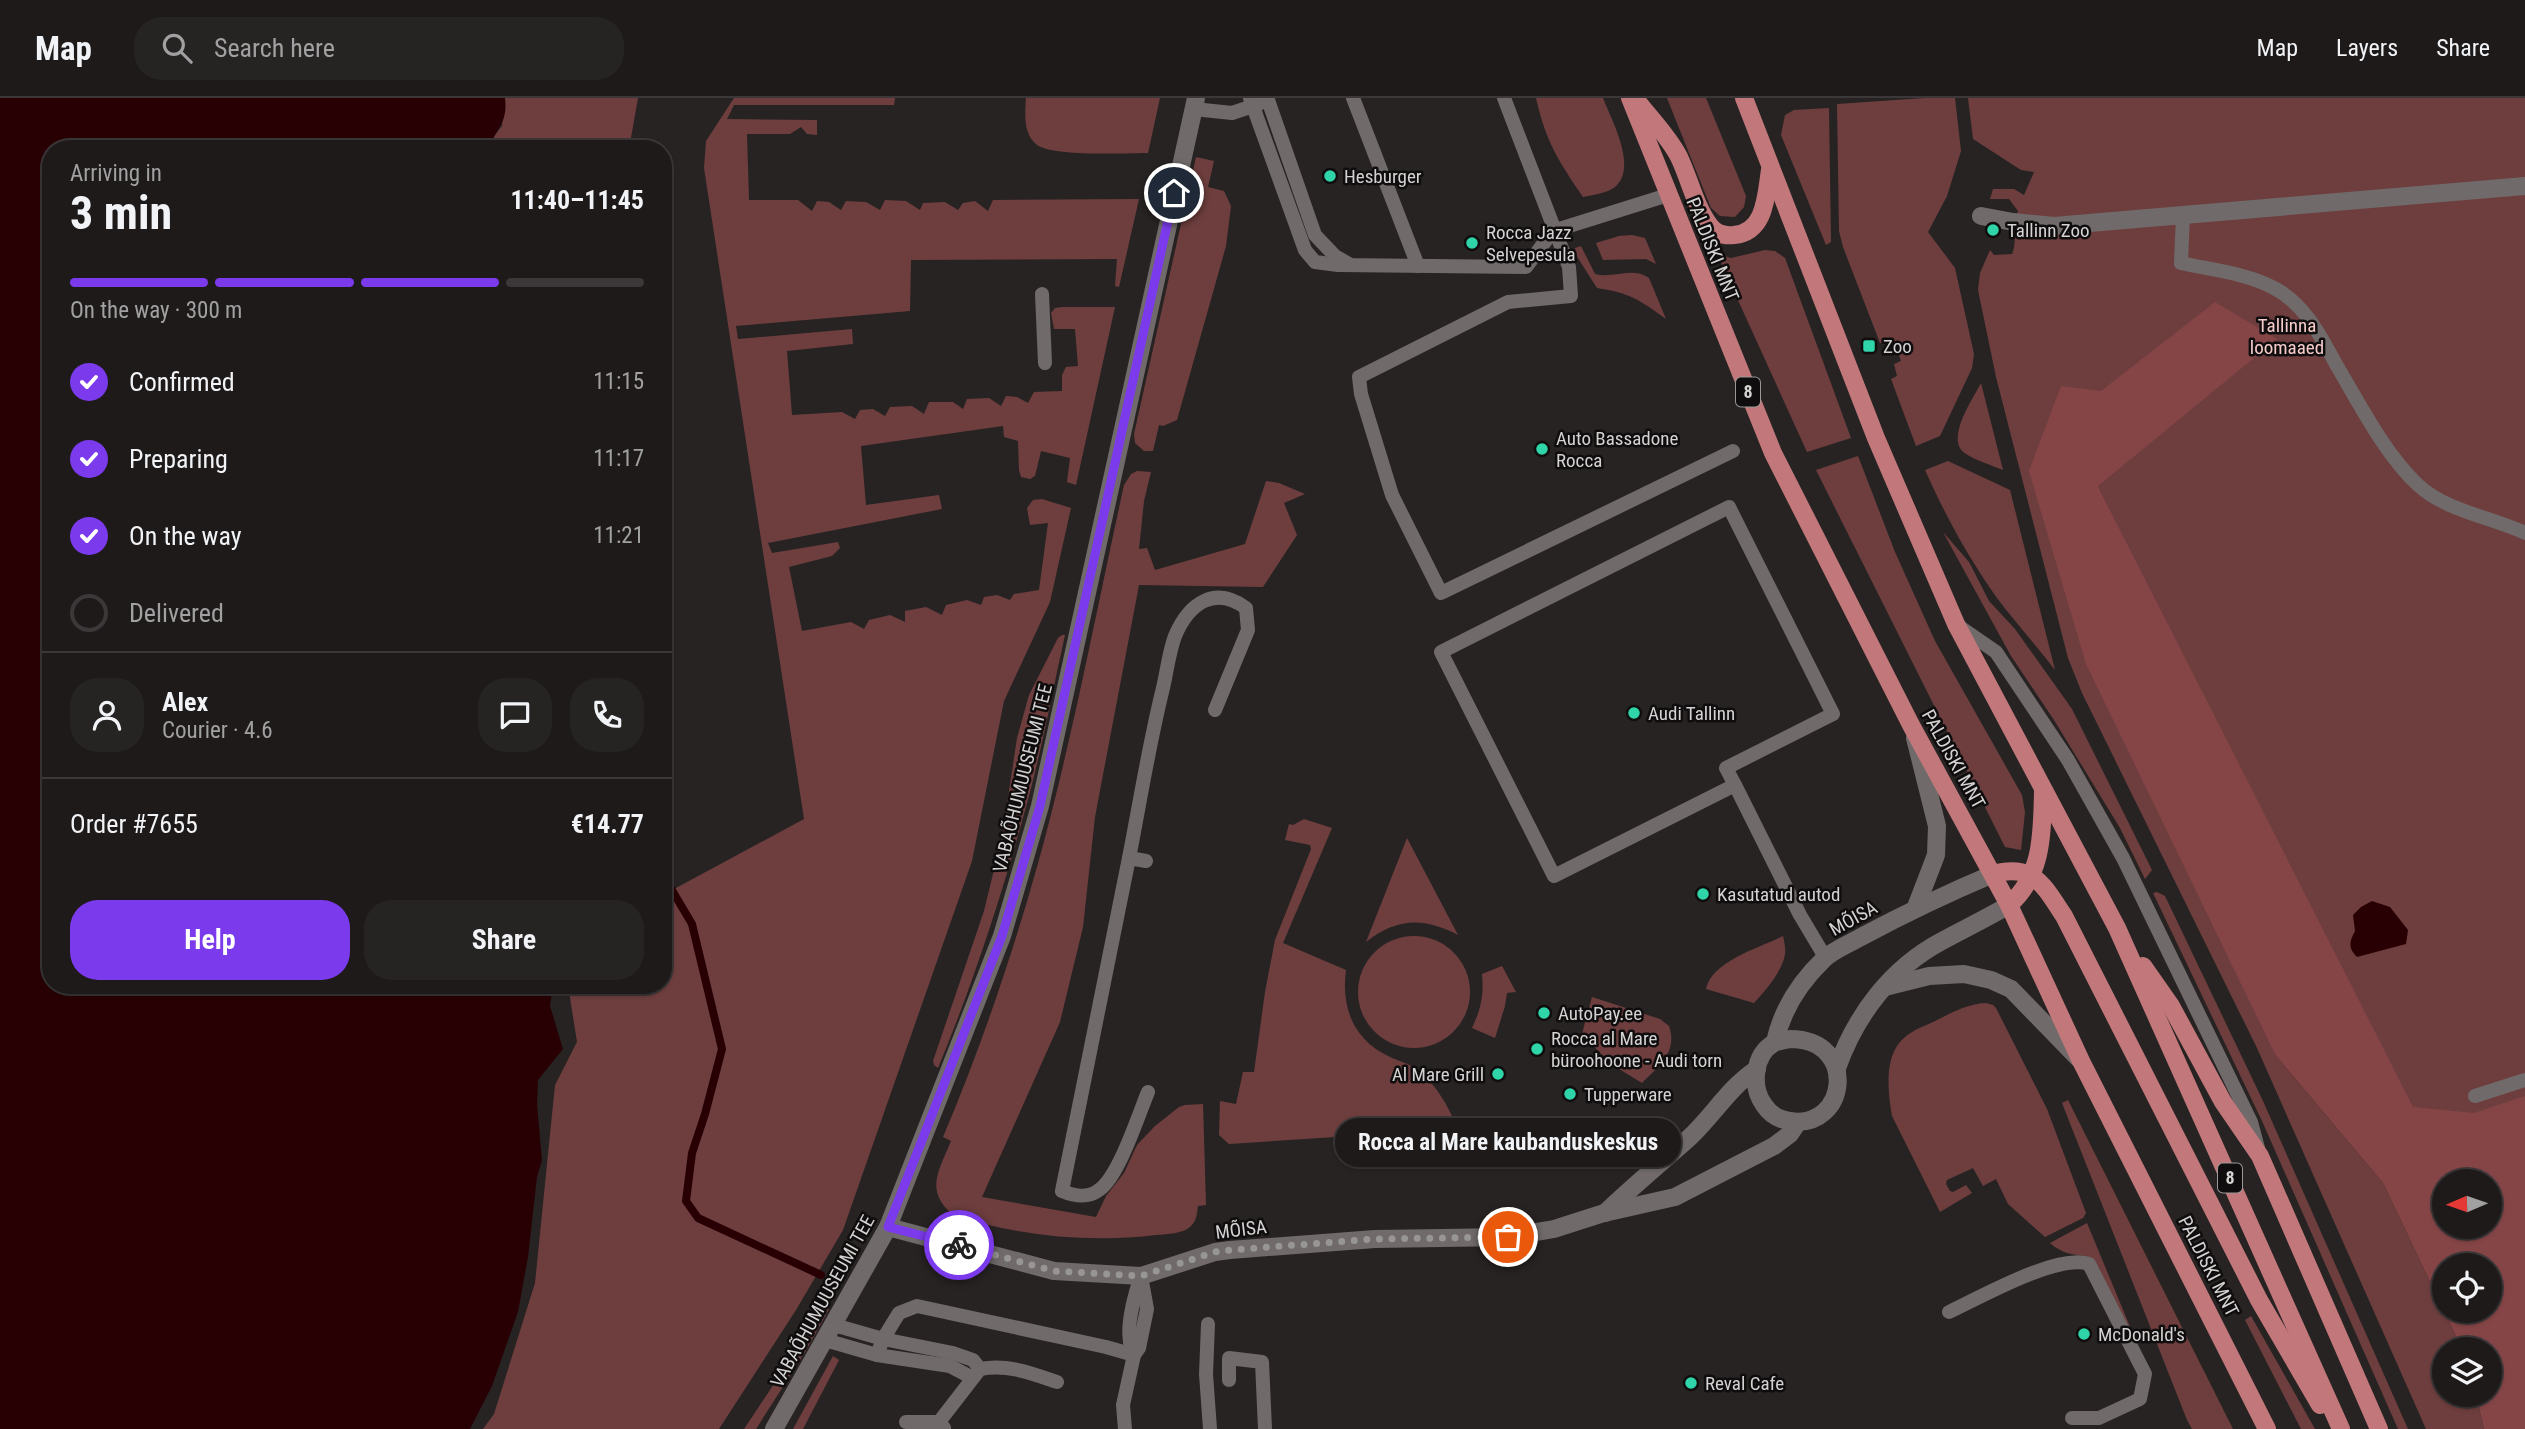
<!DOCTYPE html>
<html lang="en">
<head>
<meta charset="utf-8">
<style>
	:root { --surface:#1e1a1a; --page:#262323; --text:#f1f3f6; --muted:#a1a1a2; --line:#3c3839; --accent:#7c3aed }
	body { margin:0; font-family:"Roboto Condensed",sans-serif; background:var(--page); color:var(--text); height:100vh; display:flex; flex-direction:column; font-size:26px; white-space:nowrap }
	* { box-sizing:border-box; margin:0 }
	p { font-size:23px; color:var(--muted) }
	.icon { flex:none; width:38px; height:38px; fill:none; stroke:currentColor; stroke-width:2; stroke-linecap:round; stroke-linejoin:round }
	.map { position:relative; flex:1; overflow:hidden }
	.drawer { position:absolute; left:42px; top:42px; width:630px; height:854px; display:flex; flex-direction:column; background:var(--surface); border-radius:28px; box-shadow:0 2px 5px #0004,0 0 0 2px var(--line) }
	.drawer>* { flex:none }
	.needle { width:46px; rotate:268deg }
	.fabs { position:absolute; left:2432px; top:1071px; display:grid; gap:14px }
	.fabs a { display:grid; place-items:center; width:70px; height:70px; border-radius:50%; background:var(--surface); box-shadow:0 2px 5px #0004,0 0 0 2px var(--line); font-size:35px }
	.pin { position:absolute; display:grid; place-items:center; width:60px; height:60px; color:#fff; margin:-30px; border:4px solid #fff; border-radius:50%; box-shadow:0 2px 7px #0007 }
	.courier { position:absolute; display:grid; place-items:center; width:70px; height:70px; margin:-35px; border:5px solid #7c3aed; border-radius:50%; background:#fff; color:#222; box-shadow:0 2px 9px #0007 }
	.bubble { position:absolute; height:49px; border-radius:24px; background:var(--surface); box-shadow:0 2px 5px #0004,0 0 0 2px var(--line); font-size:23px; font-weight:700; line-height:49px; text-align:center }
	.overview em { font-style:normal; font-weight:700 }
	.overview div { display:flex; flex-direction:column-reverse }
	.overview { display:flex; align-items:center; justify-content:space-between; height:119px; padding:0 28px }
	h1 { font-size:46px; font-weight:700; line-height:52px }
	.bar { display:grid; grid-template-columns:repeat(4,1fr); gap:10px 7px; align-content:center; height:84px; padding:0 28px }
	.bar i { height:9px; border-radius:5px; background:var(--line) }
	.bar .current { background:var(--accent) }
	.bar p { grid-column:span 4 }
	.line { display:flex; align-items:center; gap:18px; padding:0 28px; border-top:2px solid var(--line) }
	.line div { flex:1 }
	.round { display:grid; place-items:center; flex:none; width:74px; height:74px; border-radius:28px; background:var(--page) }
	ol { padding:0 28px; list-style:none }
	li { display:flex; align-items:center; gap:21px; height:77px }
	li p { margin-inline-start:auto }
	li .icon { padding:7px; border-radius:50%; background:var(--accent); color:#fff; stroke-width:4 }
	li:last-child { color:var(--muted) }
	li i { width:38px; height:38px; border:4px solid var(--line); border-radius:50% }
	.action { display:flex; gap:14px; margin-top:auto; padding:14px 28px }
	.action a { flex:1; height:80px; border-radius:28px; background:var(--accent); color:#fff; font-size:28px; font-weight:700; line-height:80px; text-align:center }
	.action a+a { background:var(--page); color:var(--text) }
	header { display:flex; align-items:center; gap:42px; box-sizing:border-box; height:98px; padding:0 35px; background:var(--surface); border-bottom:2px solid var(--line) }
	header strong { font-size:33px }
	nav { display:flex; gap:38px; margin-inline-start:auto; font-size:24px }
	.search { width:490px; height:63px; background:var(--page); display:flex; align-items:center; gap:18px; box-sizing:border-box; padding:0 24px; border-radius:28px; color:var(--muted); font-size:26px }
	.map>svg:first-child { display:block }
	.green { fill:#6e3e3e }
	.forest { fill:#854546; fill-rule:evenodd }
	.water { fill:#280004 }
	.lines { fill:none; stroke-linecap:round; stroke-linejoin:round }
	.stream { stroke:#280004; stroke-width:8 }
	.lane { stroke:#706a6a; stroke-width:14 }
	.street { stroke:#706a6a; stroke-width:18 }
	.secondary { stroke:#706a6a; stroke-width:18 }
	.primary { stroke:#c2787a; stroke-width:18 }
	.done { stroke:#989595; stroke-width:7; stroke-dasharray:0 12.6 }
	.route { stroke:#7c3aed; stroke-width:9 }
	.poi-dot { fill:#30d4a9; stroke:#0f0d0d; stroke-width:2.5 }
	.labels { text-anchor:middle; stroke-width:5; stroke-linejoin:round; paint-order:stroke }
	.shield { fill:#0f0d0d; stroke:#9a9797; stroke-width:2 }
	.shield-label { font-size:18px; font-weight:bold; fill:#d5d2d2 }
	.poi-label { font-size:19px; fill:#d5d2d2; stroke:#0f0d0d; text-anchor:start }
	.street-label { font-size:19px; fill:#d5d2d2; stroke:#0f0d0d }
	.park-label { font-size:19px; fill:#f6cccb; stroke:#0f0d0d }
</style>
</head>
<body>
<header>
<strong>Map</strong>
<div class="search"><svg class="icon" aria-label="search" viewBox="0 0 24 24"><circle cx="10" cy="10" r="6"/><path d="M15 15l6 6"/></svg>Search here</div>
<nav><a>Map</a><a>Layers</a><a>Share</a></nav>
</header>
<div class="map">
<svg width="2525" height="1331" viewBox="0 0 2525 1331">
	<rect width="100%" height="100%" fill="#282323"/>
	<g class="green">
		<polygon points="505,0 638,0 629,51 490,51 492,41 502,28"/>
		<polygon points="734,0 895,0 894,7 734,7 727,21 817,22 817,37 807,36 801,29 790,36 747,36 749,102 798,102 812,113 817,103 829,104 841,112 846,103 866,104 880,112 885,102 906,103 920,112 923,105 945,104 958,112 963,105 975,103 988,113 993,102 1139,101 1119,189 1115,188 1117,161 911,162 910,213 736,228 738,241 852,231 853,246 787,253 792,317 842,314 855,321 860,312 873,311 885,318 890,309 912,308 924,316 929,304 953,304 963,311 967,301 989,300 1001,308 1006,298 1017,299 1028,305 1034,294 1062,293 1062,277 1066,269 1078,268 1075,231 1054,231 1051,215 1055,210 1063,209 1115,209 1076,387 1067,384 1070,360 1041,353 1035,378 1030,381 1021,379 1019,372 1018,343 1004,339 1003,328 861,348 866,407 939,397 942,411 768,445 772,455 838,444 840,450 832,458 789,469 802,533 851,524 864,531 869,522 890,517 905,524 905,513 926,509 942,517 946,507 967,502 981,507 984,499 997,497 1010,502 1014,496 1039,492 1048,425 1030,427 1027,410 1033,402 1042,401 1071,410 1050,504 1004,603 972,763 843,1132 796,1212 719,1331 483,1331 494,1316 535,1185 555,987 577,944 568,887 663,887 663,797 804,721 704,70 706,43"/>
		<path d="M 1026,0 L 1160,0 L 1148,55 C 1127,55 1049,59 1036,46 C 1023,35 1025,15 1026,0 Z"/>
		<path d="M 1536,0 L 1603,0 C 1612,23 1638,70 1615,89 C 1608,95 1593,97 1583,99 C 1558,62 1546,44 1536,0 Z"/>
		<polygon points="1667,0 1706,0 1746,98 1744,109 1735,119 1720,118 1711,110"/>
		<polygon points="1925,0 1955,0 1961,53 1947,98 1928,134 1955,170 1974,256 1972,270 1940,338 1916,348 1891,281 1897,278 1894,266 1901,263 1893,241 1880,245 1843,149 1839,133 1837,6"/>
		<path d="M 1968,0 L 2525,0 L 2525,1238 L 2490,1129 L 2490,1083 L 2449,1083 L 2098,388 L 2276,958 L 2383,1085 L 2462,1251 L 2445,1251 L 2445,1297 L 2476,1297 L 2484,1331 L 2426,1331 L 2257,950 L 2082,595 L 2068,560 L 1996,279 L 1978,192 L 1980,175 L 1990,152 L 1994,157 L 2012,156 C 2018,142 2011,130 2018,113 L 2009,101 L 1990,101 L 1993,91 L 2014,91 L 2024,97 L 2034,74 L 2021,72 L 1973,41 Z"/>
		<polygon points="1829,10 1831,144 1826,147 1781,37 1785,17 1794,12"/>
		<polygon points="1196,59 1214,63 1208,89 1224,93 1231,108 1226,148 1177,322 1163,328 1159,327 1153,353 1144,353 1135,345 1134,336"/>
		<polygon points="1632,137 1645,140 1656,166 1646,161 1603,162 1596,145 1619,138"/>
		<path d="M 1581,148 L 1595,176 C 1614,181 1632,168 1649,180 L 1666,221 C 1640,202 1630,195 1597,190 L 1576,157 L 1575,150 Z"/>
		<polygon points="1765,152 1775,153 1785,160 1851,340 1807,354 1717,156 1731,160"/>
		<path d="M 1981,285 L 2003,372 C 1991,367 1977,363 1966,356 C 1944,342 1973,301 1981,285 Z"/>
		<polygon points="1858,358 1895,454 1935,543 2022,697 2025,714 2021,752 2005,749 1816,372"/>
		<path d="M 1948,363 L 2010,392 L 2055,572 C 2036,547 2015,524 1997,500 C 1968,459 1945,417 1925,372 Z"/>
		<path d="M 1137,373 L 1151,374 L 1144,403 L 1139,451 L 1147,450 L 1155,472 L 1245,446 L 1266,383 L 1279,385 L 1305,396 L 1284,405 L 1297,437 L 1263,489 L 1139,487 L 1095,719 L 1083,829 L 1060,924 L 982,1099 L 1096,1119 L 1106,1098 L 1124,1075 L 1137,1047 L 1155,1028 L 1179,1009 L 1185,1007 L 1203,1006 L 1206,1107 L 1198,1108 C 1197,1115 1197,1122 1191,1128 C 1183,1136 1167,1136 1156,1137 C 1088,1145 1018,1138 953,1117 C 924,1092 939,1073 951,1043 L 943,1039 C 980,952 1011,861 1037,769 C 1072,644 1096,514 1124,387 L 1131,376 Z"/>
		<polygon points="1943,434 1969,464 1989,503 2015,531 2072,611 2152,772 2145,781 2120,730 2054,622 2011,558"/>
		<path d="M 1062,537 L 1065,537 C 1053,591 1043,645 1029,698 C 1004,790 975,881 938,970 L 934,967 L 933,963 L 984,813 L 1002,739 L 1017,640 L 1029,597 L 1058,540 Z"/>
		<path d="M 1304,721 L 1332,730 L 1283,845 L 1346,872 C 1341,909 1353,941 1388,958 C 1396,962 1405,964 1413,969 C 1435,983 1450,1010 1459,1035 L 1442,1055 L 1441,1032 L 1229,1046 L 1219,1037 L 1220,1003 L 1236,1006 L 1243,974 L 1254,974 L 1265,894 L 1275,842 L 1311,751 L 1310,747 L 1285,742 L 1289,726 L 1293,727 Z"/>
		<path d="M 1407,740 L 1458,837 C 1423,819 1397,820 1366,844 Z"/>
		<polygon points="2157,794 2165,798 2263,1003 2408,1331 2398,1331 2262,1023 2153,795"/>
		<path d="M 1783,838 C 1784,843 1786,850 1785,856 C 1782,874 1766,892 1754,905 L 1706,891 C 1712,863 1759,850 1783,838 Z"/>
		<circle cx="1414" cy="894" r="56"/>
		<path d="M 1502,868 L 1516,894 L 1507,895 L 1505,908 L 1495,940 L 1472,930 C 1481,911 1484,897 1482,876 Z"/>
		<path d="M 1592,899 L 1660,921 L 1669,928 C 1678,954 1659,968 1642,985 L 1611,966 L 1582,936 Z"/>
		<path d="M 1986,905 L 1993,907 L 1996,910 L 2047,1011 L 2086,1115 L 2083,1120 L 2045,1139 L 2008,1106 L 1996,1081 L 1983,1088 L 1973,1070 L 1947,1082 L 1946,1086 L 1950,1093 L 1953,1094 L 1966,1087 L 1972,1095 L 1940,1114 L 1892,1018 C 1888,994 1883,957 1905,939 C 1914,931 1928,927 1939,921 C 1955,913 1968,906 1986,905 Z"/>
		<polygon points="2068,1002 2233,1331 2192,1331 2187,1322 2062,1005"/>
		<path d="M 2087,1125 L 2138,1248 L 2134,1250 L 2087,1158 C 2072,1157 2061,1155 2050,1145 Z"/>
		<polygon points="825,1209 829,1211 807,1251 756,1331 744,1331"/>
		<polygon points="2251,1218 2315,1331 2301,1331 2245,1222"/>
		<polygon points="833,1258 839,1262 803,1331 793,1331"/>
	</g>
	<path class="forest" d="M 2215,204 L 2277,241 L 2098,388 L 2413,1009 L 2474,1015 L 2525,998 L 2525,1331 L 2484,1331 L 2476,1297 L 2490,1297 L 2490,1251 L 2462,1251 L 2383,1085 L 2276,958 L 2086,566 L 2029,373 L 2061,288 L 2101,293 ZM 2445,1083 L 2490,1083 L 2490,1129 L 2445,1129 ZM 2445,1167 L 2490,1167 L 2490,1213 L 2445,1213 Z"/>
	<g class="water">
		<path d="M 0,0 L 505,0 C 508,28 495,28 490,51 L 51,51 L 51,887 L 553,887 L 550,908 L 563,951 L 538,982 L 537,1006 L 542,1062 L 537,1079 L 528,1159 L 518,1214 L 492,1288 L 470,1331 L 0,1331 Z"/>
		<path d="M 2372,803 L 2390,809 L 2408,832 L 2406,846 L 2357,859 C 2348,850 2349,844 2355,833 L 2353,817 L 2361,809 Z"/>
	</g>
	<g class="lines">
		<polyline class="stream" points="663,777 692,826 722,951 705,1016 692,1055 686,1103 698,1120 821,1177"/>
		<g class="lane">
			<polyline points="1250,0 1305,152 1315,164 1338,167 1526,169 1553,133 1668,97"/>
			<polyline points="1353,0 1418,168"/>
			<polyline points="1504,0 1569,169 1571,198 1508,204 1359,279 1361,296 1392,397 1441,495 1733,353"/>
			<polyline points="1268,2 1315,137 1335,158 1349,166"/>
			<polyline points="1194,11 1232,15 1259,6"/>
			<path d="M 2183,117 L 2181,165 C 2212,172 2246,175 2274,190 C 2305,206 2321,239 2337,268 C 2360,307 2385,356 2418,387 C 2446,413 2491,419 2525,435"/>
			<polyline points="1042,196 1045,265"/>
			<polyline points="1957,527 1996,554 2068,662 2123,760 2251,1024 2258,1050"/>
			<polyline points="1735,687 1726,670 1833,616 1729,409 1441,554 1554,778 1735,687 1800,817 1825,859"/>
			<path d="M 1129,760 L 1062,1093 C 1074,1098 1087,1101 1099,1092 C 1119,1078 1138,1018 1148,994"/>
			<path d="M 1146,763 L 1129,760 C 1140,704 1149,646 1163,590 C 1167,573 1169,554 1175,538 C 1189,505 1215,487 1246,510 L 1248,532 L 1215,612"/>
			<polyline points="2475,998 2525,982"/>
			<path d="M 1949,1214 C 1979,1200 2058,1155 2089,1166 L 2145,1276 L 2140,1301 L 2099,1320 L 2072,1320"/>
			<polyline points="1208,1226 1206,1276 1210,1331"/>
			<polyline points="834,1227 883,1241 953,1255 973,1262 980,1271"/>
			<polyline points="825,1242 877,1257 950,1268 967,1277"/>
			<polyline points="877,1257 883,1241 899,1215 917,1208 1106,1249 1134,1257"/>
			<path d="M 1134,1257 C 1123,1237 1133,1202 1140,1181"/>
			<polyline points="1229,1282 1229,1260 1262,1264 1265,1331"/>
			<polyline points="906,1324 939,1324 944,1330"/>
			<path d="M 939,1324 L 980,1271 C 1008,1266 1031,1275 1057,1284"/>
			<polyline points="1125,1331 1123,1307 1134,1257 1139,1250 1147,1211 1141,1178"/>
		</g>
		<g class="street">
			<polyline points="1981,118 2013,124 2054,128 2525,88"/>
			<polyline points="1915,640 1937,728 1936,757 1916,809"/>
			<polyline points="1885,889 1929,878 1964,876 1991,882 2011,891 2079,961"/>
			<path d="M 1790,941 C 1859,941 1848,1032 1790,1023 C 1779,1022 1770,1016 1764,1007 C 1751,989 1753,957 1774,945 C 1778,943 1785,942 1790,941 Z"/>
			<path d="M 1775,944 C 1782,912 1800,884 1824,861 C 1833,852 1849,846 1861,839 C 1904,816 1948,795 1993,776"/>
			<path d="M 1837,970 C 1856,917 1891,870 1942,843 C 1964,831 1987,820 2009,807"/>
			<path d="M 1605,1115 C 1632,1089 1661,1065 1689,1040 C 1713,1018 1729,989 1757,971"/>
			<polyline points="888,1129 1054,1173 1141,1178 1215,1154 1230,1152 1375,1141 1508,1139 1554,1131 1604,1115 1675,1099 1774,1048 1790,1036 1798,1024"/>
		</g>
		<polyline class="secondary" points="774,1331 888,1129 1002,838 1040,708 1196,0"/>
		<g class="primary">
			<polyline points="1630,0 1773,355 1911,627 2009,807 2081,963 2267,1331"/>
			<polyline points="1744,0 1876,340 1956,526 2117,830 2341,1331"/>
			<path d="M 1637,3 C 1651,21 1669,39 1679,59 C 1690,82 1695,108 1710,128 C 1716,136 1725,138 1734,137 C 1766,134 1766,97 1770,72"/>
			<path d="M 1993,776 C 2034,765 2044,788 2064,818 L 2259,1202 L 2320,1307"/>
			<path d="M 2009,807 C 2043,777 2042,736 2043,693"/>
			<polyline points="2143,868 2171,908 2223,1004 2260,1058 2379,1331"/>
		</g>
	</g>
	<g class="lines">
		<polyline class="done" points="959,1147 1054,1173 1141,1178 1215,1154 1230,1152 1375,1141 1508,1139"/>
		<polyline class="route" points="959,1147 888,1129 1002,838 1040,708 1174,95"/>
	</g>
	<g class="poi-dot">
		<circle cx="1330" cy="78" r="7"/>
		<circle cx="1993" cy="132" r="7"/>
		<circle cx="1472" cy="145" r="7"/>
		<rect x="1862" y="241" width="14" height="14" rx="3.5"/>
		<circle cx="1542" cy="351" r="7"/>
		<circle cx="1634" cy="615" r="7"/>
		<circle cx="1703" cy="796" r="7"/>
		<circle cx="1544" cy="915" r="7"/>
		<circle cx="1537" cy="951" r="7"/>
		<circle cx="1498" cy="976" r="7"/>
		<circle cx="1570" cy="996" r="7"/>
		<circle cx="2084" cy="1236" r="7"/>
		<circle cx="1691" cy="1285" r="7"/>
	</g>
	<g class="labels">
		<g class="shield">
			<rect x="1736" y="279.5" width="24" height="29" rx="5"/>
			<rect x="2218" y="1065.5" width="24" height="29" rx="5"/>
		</g>
		<g class="shield-label">
			<text x="1748" y="300">8</text>
			<text x="2230" y="1086">8</text>
		</g>
		<g class="poi-label">
			<text x="1344" y="85">Hesburger</text>
			<text x="2007" y="139">Tallinn Zoo</text>
			<text x="1486" y="141">Rocca Jazz<tspan x="1486" dy="22">Selvepesula</tspan></text>
			<text x="1883" y="255">Zoo</text>
			<text x="1556" y="347">Auto Bassadone<tspan x="1556" dy="22">Rocca</tspan></text>
			<text x="1648" y="622">Audi Tallinn</text>
			<text x="1717" y="803">Kasutatud autod</text>
			<text x="1558" y="922">AutoPay.ee</text>
			<text x="1551" y="947">Rocca al Mare<tspan x="1551" dy="22">büroohoone - Audi torn</tspan></text>
			<text x="1484" y="983" text-anchor="end">Al Mare Grill</text>
			<text x="1584" y="1003">Tupperware</text>
			<text x="2098" y="1243">McDonald's</text>
			<text x="1705" y="1292">Reval Cafe</text>
		</g>
		<g class="street-label">
			<text transform="translate(1713 151) rotate(68)" y="7">PALDISKI MNT</text>
			<text transform="translate(1954 661) rotate(61)" y="7">PALDISKI MNT</text>
			<text transform="translate(1022 680) rotate(-76)" y="7">VABAÕHUMUUSEUMI TEE</text>
			<text transform="translate(1853 820) rotate(-29)" y="7">MÕISA</text>
			<text transform="translate(1241 1131) rotate(-7)" y="7">MÕISA</text>
			<text transform="translate(2209 1168) rotate(63)" y="7">PALDISKI MNT</text>
			<text transform="translate(822 1203) rotate(-61)" y="7">VABAÕHUMUUSEUMI TEE</text>
		</g>
		<g class="park-label">
			<text x="2287" y="234">Tallinna<tspan x="2287" dy="22">loomaaed</tspan></text>
		</g>
	</g>
</svg>
<div class="fabs">
<a><svg class="needle" viewBox="-14 -14 28 28"><path d="M0-13l5 13h-10z" fill="#e53935"/><path d="M0 13l5-13h-10z" fill="#a1a1a2"/></svg></a>
<a><svg class="icon" aria-label="locate" viewBox="0 0 24 24"><circle cx="12" cy="12" r="6"/><path d="M12 2v4M12 18v4M2 12h4M18 12h4"/></svg></a>
<a><svg class="icon" aria-label="layers" viewBox="0 0 24 24"><path d="M12 4l9 5-9 5-9-5zM3 14l9 5 9-5"/></svg></a>
</div>
<div class="pin" style="left:1508px;top:1139px;background:#ea580c"><svg class="icon" aria-label="bag" viewBox="0 0 24 24"><path d="M5 8h14l-1 12H6zM9 8a3 3 0 0 1 6 0"/></svg></div>
<div class="pin" style="left:1174px;top:95px;background:#1f2937"><svg class="icon" aria-label="home" viewBox="0 0 24 24"><path d="M3 11l9-7 9 7M6 9v11h12V9"/></svg></div>
<div class="courier" style="left:959px;top:1147px"><svg class="icon" aria-label="bike" viewBox="0 0 24 24"><circle cx="6" cy="16" r="4"/><circle cx="18" cy="16" r="4"/><path d="M6 16l4-8h5l3 8M10 8l3 8H6M13 5h3"/></svg></div>
<div class="bubble" style="left:1335px;top:1020px;width:346px">Rocca al Mare kaubanduskeskus</div>
<section class="drawer">
<div class="overview"><div><h1>3 min</h1><p>Arriving in</p></div><em>11:40–11:45</em></div>
<div class="bar"><i class="current"></i><i class="current"></i><i class="current"></i><i></i><p>On the way · 300 m</p></div>
<ol>
<li><svg class="icon" aria-label="check" viewBox="0 0 24 24"><path d="M5 12l5 5 9-10"/></svg>Confirmed<p>11:15</p></li>
<li><svg class="icon" aria-label="check" viewBox="0 0 24 24"><path d="M5 12l5 5 9-10"/></svg>Preparing<p>11:17</p></li>
<li><svg class="icon" aria-label="check" viewBox="0 0 24 24"><path d="M5 12l5 5 9-10"/></svg>On the way<p>11:21</p></li>
<li><i></i>Delivered</li>
</ol>
<div class="line" style="height:126px"><a class="round"><svg class="icon" aria-label="person" viewBox="0 0 24 24"><circle cx="12" cy="8" r="4"/><path d="M4 21q1-7 8-7t8 7"/></svg></a><div><b>Alex</b><p>Courier · 4.6</p></div><a class="round"><svg class="icon" aria-label="chat" viewBox="0 0 24 24"><path d="M4 5h16v11H9l-5 4z"/></svg></a><a class="round"><svg class="icon" aria-label="phone" viewBox="0 0 24 24"><path d="M5 4h4l2 5-3 2q2 4 5 5l2-3 5 2v4C11 20 4 13 5 4z"/></svg></a></div>
<div class="line" style="height:91px"><div>Order #7655</div><b>€14.77</b></div>
<div class="action"><a>Help</a><a>Share</a></div>
</section>
</div>
</body>
</html>
